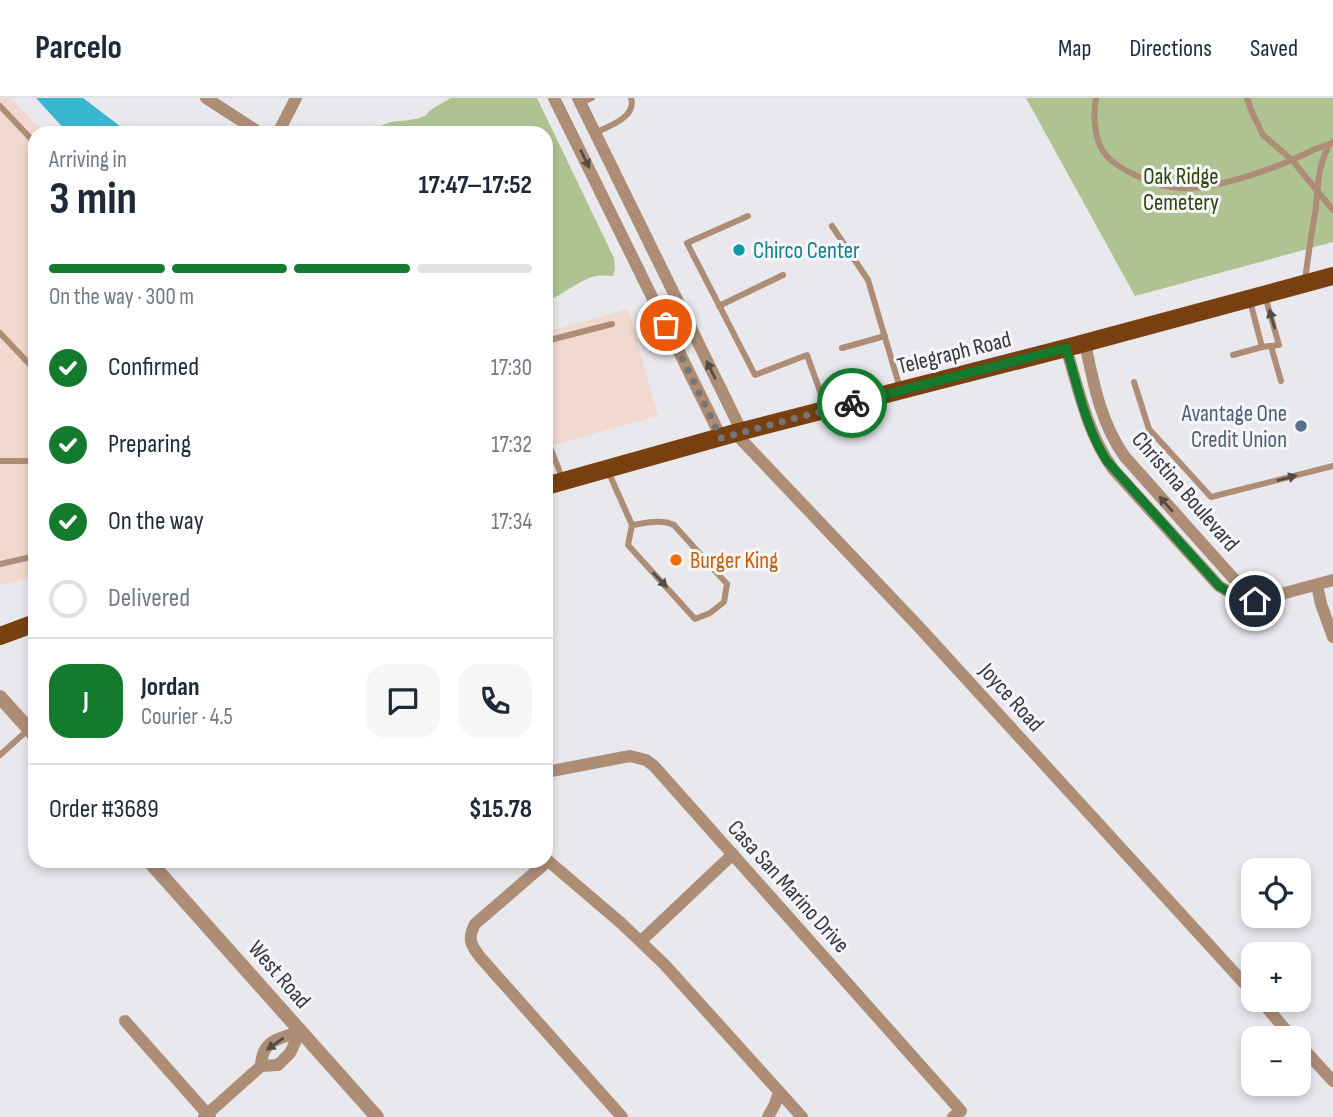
<!DOCTYPE html>
<html lang="en">
<head>
<meta charset="utf-8">
<style>
	:root { --surface:#fff; --page:#f6f6f7; --text:#1f2937; --muted:#747a83; --line:#e0e1e3; --accent:#147a2d }
	body { margin:0; font-family:"Sofia Sans Condensed",sans-serif; background:var(--page); color:var(--text); height:100vh; display:flex; flex-direction:column; font-size:26px; white-space:nowrap }
	* { box-sizing:border-box; margin:0 }
	p { font-size:23px; color:var(--muted) }
	.icon { flex:none; width:38px; height:38px; fill:none; stroke:currentColor; stroke-width:2; stroke-linecap:round; stroke-linejoin:round }
	.map { position:relative; flex:1; overflow:hidden }
	.details { position:absolute; left:28px; top:28px; width:525px; height:742px; display:flex; flex-direction:column; background:var(--surface); border-radius:21px; box-shadow:0 4px 10px #0003 }
	.details>* { flex:none }
	.buttons { position:absolute; left:1241px; top:760px; display:grid; gap:14px }
	.buttons a { display:grid; place-items:center; width:70px; height:70px; border-radius:14px; background:var(--surface); box-shadow:0 4px 10px #0003; font-size:35px }
	.pin { position:absolute; display:grid; place-items:center; width:60px; height:60px; color:#fff; margin:-30px; border:4px solid #fff; border-radius:50%; box-shadow:0 2px 7px #0007 }
	.courier { position:absolute; display:grid; place-items:center; width:70px; height:70px; margin:-35px; border:5px solid #147a2d; border-radius:50%; background:#fff; color:#222; box-shadow:0 2px 9px #0007 }
	.summary em { font-style:normal; font-weight:700 }
	.summary div { display:flex; flex-direction:column-reverse }
	.summary { display:flex; align-items:center; justify-content:space-between; height:119px; padding:0 21px }
	h1 { font-size:46px; font-weight:700; line-height:52px }
	.bar { display:grid; grid-template-columns:repeat(4,1fr); gap:10px 7px; align-content:center; height:84px; padding:0 21px }
	.bar i { height:9px; border-radius:5px; background:var(--line) }
	.bar .selected { background:var(--accent) }
	.bar p { grid-column:span 4 }
	.line { display:flex; align-items:center; gap:18px; padding:0 21px; border-top:2px solid var(--line) }
	.line div { flex:1 }
	.round { display:grid; place-items:center; flex:none; width:74px; height:74px; border-radius:21px; background:var(--page) }
	ol { padding:0 21px; list-style:none }
	li { display:flex; align-items:center; gap:21px; height:77px }
	li p { margin-inline-start:auto }
	li .icon { padding:7px; border-radius:50%; background:var(--accent); color:#fff; stroke-width:4 }
	li:last-child { color:var(--muted) }
	li i { width:38px; height:38px; border:4px solid var(--line); border-radius:50% }
	header { display:flex; align-items:center; gap:42px; box-sizing:border-box; height:98px; padding:0 35px; background:var(--surface); border-bottom:2px solid var(--line) }
	header strong { font-size:33px }
	nav { display:flex; gap:38px; margin-inline-start:auto; font-size:24px }
	.map>svg:first-child { display:block }
	.commercial { fill:#f1d9cf }
	.green { fill:#afc392 }
	.water { fill:#37b5d1 }
	.lines { fill:none; stroke-linecap:round; stroke-linejoin:round }
	.service { stroke:#ae8d77; stroke-width:6 }
	.minor { stroke:#ae8d77; stroke-width:12 }
	.tertiary { stroke:#ae8d77; stroke-width:14 }
	.primary { stroke:#784011; stroke-width:18 }
	.oneway { fill:#554c48 }
	.done { stroke:#757578; stroke-width:7; stroke-dasharray:0 12.6 }
	.route { stroke:#147a2d; stroke-width:9 }
	.culture-dot { fill:#0f9aa8; stroke:#f5f5fa; stroke-width:2.5 }
	.service-dot { fill:#5c6f8a; stroke:#f5f5fa; stroke-width:2.5 }
	.food-dot { fill:#e8710a; stroke:#f5f5fa; stroke-width:2.5 }
	.labels { text-anchor:middle; stroke-width:6; stroke-linejoin:round; paint-order:stroke }
	.park-label { font-size:23px; fill:#314305; stroke:#f5f5fa }
	.culture-label { font-size:23px; fill:#0d838f; stroke:#f5f5fa; text-anchor:start }
	.street-label { font-size:23px; fill:#373739; stroke:#f5f5fa }
	.service-label { font-size:23px; fill:#4e5e75; stroke:#f5f5fa; text-anchor:end }
	.food-label { font-size:23px; fill:#c56008; stroke:#f5f5fa; text-anchor:start }
</style>
</head>
<body>
<header>
<strong>Parcelo</strong>
<nav><a>Map</a><a>Directions</a><a>Saved</a></nav>
</header>
<div class="map">
<svg width="1333" height="1019" viewBox="0 0 1333 1019">
	<rect width="100%" height="100%" fill="#e8e8ed"/>
	<g class="commercial">
		<polygon points="0,0 11,0 43,35 35,35 35,479 0,487"/>
		<polygon points="628,211 658,318 546,349 546,234"/>
	</g>
	<g class="green">
		<path d="M 451,0 L 537,0 L 614,160 L 615,171 L 613,178 C 608,178 602,177 597,178 C 583,179 562,198 546,203 L 546,35 L 373,35 C 388,18 404,26 422,19 C 428,17 426,16 431,12 C 437,7 445,4 451,0 Z"/>
		<polygon points="1026,0 1333,0 1333,144 1135,198"/>
	</g>
	<polygon class="water" points="36,0 83,0 129,35 68,35"/>
	<g class="lines">
		<g class="service">
			<path d="M 1096,0 C 1093,16 1094,39 1103,53 C 1115,72 1158,89 1179,90 C 1217,92 1280,69 1313,52 C 1320,49 1327,48 1333,44"/>
			<polyline points="1247,0 1251,12 1263,37 1292,62 1333,112"/>
			<polyline points="580,5 592,0"/>
			<polyline points="0,8 35,45"/>
			<path d="M 595,35 C 609,28 637,19 631,0"/>
			<polyline points="748,118 687,145 755,277 807,257 826,310"/>
			<polyline points="832,128 868,182 900,290"/>
			<path d="M 1305,182 C 1308,159 1311,138 1315,116 C 1319,88 1316,73 1329,47"/>
			<polyline points="1250,203 1262,249"/>
			<polyline points="719,208 783,177"/>
			<polyline points="0,235 35,272"/>
			<polyline points="546,243 612,226"/>
			<polyline points="1271,248 1281,283"/>
			<polyline points="842,250 885,238"/>
			<polyline points="1233,257 1262,249 1279,247 1265,198"/>
			<polyline points="1134,284 1149,331 1211,399 1333,368"/>
			<polyline points="546,339 563,382"/>
			<polyline points="0,363 35,363"/>
			<path d="M 608,373 L 632,427 L 628,447 L 695,521 L 710,515 L 724,504 L 727,486 L 674,427 C 661,421 646,425 632,427"/>
			<polyline points="0,466 35,458"/>
			<polyline points="0,657 29,631"/>
		</g>
		<g class="minor">
			<polyline points="206,0 260,35"/>
			<polyline points="554,0 721,339"/>
			<polyline points="578,0 742,334"/>
			<polyline points="278,35 296,0"/>
			<path d="M 1085,245 C 1093,284 1101,326 1125,359 L 1233,480 L 1244,488 L 1270,499"/>
			<path d="M 1066,250 C 1079,292 1087,335 1113,371 L 1219,488 L 1237,499 L 1255,503 L 1333,482"/>
			<polyline points="735,335 919,529 1253,895"/>
			<polyline points="1317,487 1321,506 1333,539"/>
			<polyline points="546,674 630,658 646,662 654,668 961,1013 953,1019"/>
			<polyline points="546,761 621,825 664,866 802,1019"/>
			<path d="M 548,763 L 475,826 C 467,841 471,847 480,859 L 622,1019"/>
			<polyline points="641,843 733,756"/>
			<polyline points="1259,901 1293,940"/>
			<polyline points="125,923 210,1019"/>
			<polyline points="1298,945 1333,983"/>
			<path d="M 261,968 C 262,942 279,940 300,934"/>
			<polyline points="204,1019 261,968 278,967 290,955 300,934"/>
			<polyline points="768,1019 775,1006 779,994"/>
		</g>
		<g class="tertiary">
			<polyline points="0,599 35,638"/>
			<polyline points="149,763 377,1019"/>
		</g>
		<g class="primary">
			<polyline points="546,388 735,335 1066,250 1333,178"/>
			<polyline points="0,538 35,525"/>
		</g>
	</g>
	<defs><path id="oneway-solid" d="M-6-.8H1V-3.2L6.5 0L1 3.2V.8H-6Z" transform="scale(1.75)"/></defs>
	<g class="oneway">
		<use href="#oneway-solid" transform="translate(585 61) rotate(64)"/>
		<use href="#oneway-solid" transform="translate(1272 221) rotate(-106)"/>
		<use href="#oneway-solid" transform="translate(711 272) rotate(-116)"/>
		<use href="#oneway-solid" transform="translate(1287 380) rotate(-15)"/>
		<use href="#oneway-solid" transform="translate(1166 406) rotate(-131)"/>
		<use href="#oneway-solid" transform="translate(660 482) rotate(47)"/>
		<use href="#oneway-solid" transform="translate(275 946) rotate(145)"/>
	</g>
	<g class="lines">
		<polyline class="done" points="666,227 721,340 852,305"/>
		<path class="route" d="M 852,305 L 1066,250 C 1078,288 1085,329 1107,363 L 1219,488 L 1237,499 L 1255,503"/>
	</g>
	<circle class="culture-dot" cx="739" cy="152" r="7"/>
	<circle class="service-dot" cx="1301" cy="328" r="7"/>
	<circle class="food-dot" cx="676" cy="462" r="7"/>
	<g class="labels">
		<g class="park-label">
			<text x="1181" y="86">Oak Ridge<tspan x="1181" dy="26">Cemetery</tspan></text>
		</g>
		<g class="culture-label">
			<text x="753" y="160">Chirco Center</text>
		</g>
		<g class="street-label">
			<text transform="translate(954 254) rotate(-14)" y="8">Telegraph Road</text>
			<text transform="translate(1186 393) rotate(49)" y="8">Christina Boulevard</text>
			<text transform="translate(1012 599) rotate(48)" y="8">Joyce Road</text>
			<text transform="translate(789 788) rotate(48)" y="8">Casa San Marino Drive</text>
			<text transform="translate(280 876) rotate(49)" y="8">West Road</text>
		</g>
		<g class="service-label">
			<text x="1287" y="323">Avantage One<tspan x="1287" dy="26">Credit Union</tspan></text>
		</g>
		<g class="food-label">
			<text x="690" y="470">Burger King</text>
		</g>
	</g>
</svg>
<div class="buttons">
<a><svg class="icon" aria-label="locate" viewBox="0 0 24 24"><circle cx="12" cy="12" r="6"/><path d="M12 2v4M12 18v4M2 12h4M18 12h4"/></svg></a>
<a>+</a>
<a>−</a>
</div>
<div class="pin" style="left:666px;top:227px;background:#ea580c"><svg class="icon" aria-label="bag" viewBox="0 0 24 24"><path d="M5 8h14l-1 12H6zM9 8a3 3 0 0 1 6 0"/></svg></div>
<div class="pin" style="left:1255px;top:503px;background:#1f2937"><svg class="icon" aria-label="home" viewBox="0 0 24 24"><path d="M3 11l9-7 9 7M6 9v11h12V9"/></svg></div>
<div class="courier" style="left:852px;top:305px"><svg class="icon" aria-label="bike" viewBox="0 0 24 24"><circle cx="6" cy="16" r="4"/><circle cx="18" cy="16" r="4"/><path d="M6 16l4-8h5l3 8M10 8l3 8H6M13 5h3"/></svg></div>
<section class="details">
<div class="summary"><div><h1>3 min</h1><p>Arriving in</p></div><em>17:47–17:52</em></div>
<div class="bar"><i class="selected"></i><i class="selected"></i><i class="selected"></i><i></i><p>On the way · 300 m</p></div>
<ol>
<li><svg class="icon" aria-label="check" viewBox="0 0 24 24"><path d="M5 12l5 5 9-10"/></svg>Confirmed<p>17:30</p></li>
<li><svg class="icon" aria-label="check" viewBox="0 0 24 24"><path d="M5 12l5 5 9-10"/></svg>Preparing<p>17:32</p></li>
<li><svg class="icon" aria-label="check" viewBox="0 0 24 24"><path d="M5 12l5 5 9-10"/></svg>On the way<p>17:34</p></li>
<li><i></i>Delivered</li>
</ol>
<div class="line" style="height:126px"><b class="round" style="background:var(--accent);color:#fff">J</b><div><b>Jordan</b><p>Courier · 4.5</p></div><a class="round"><svg class="icon" aria-label="chat" viewBox="0 0 24 24"><path d="M4 5h16v11H9l-5 4z"/></svg></a><a class="round"><svg class="icon" aria-label="phone" viewBox="0 0 24 24"><path d="M5 4h4l2 5-3 2q2 4 5 5l2-3 5 2v4C11 20 4 13 5 4z"/></svg></a></div>
<div class="line" style="height:91px"><div>Order #3689</div><b>$15.78</b></div>
</section>
</div>
</body>
</html>
